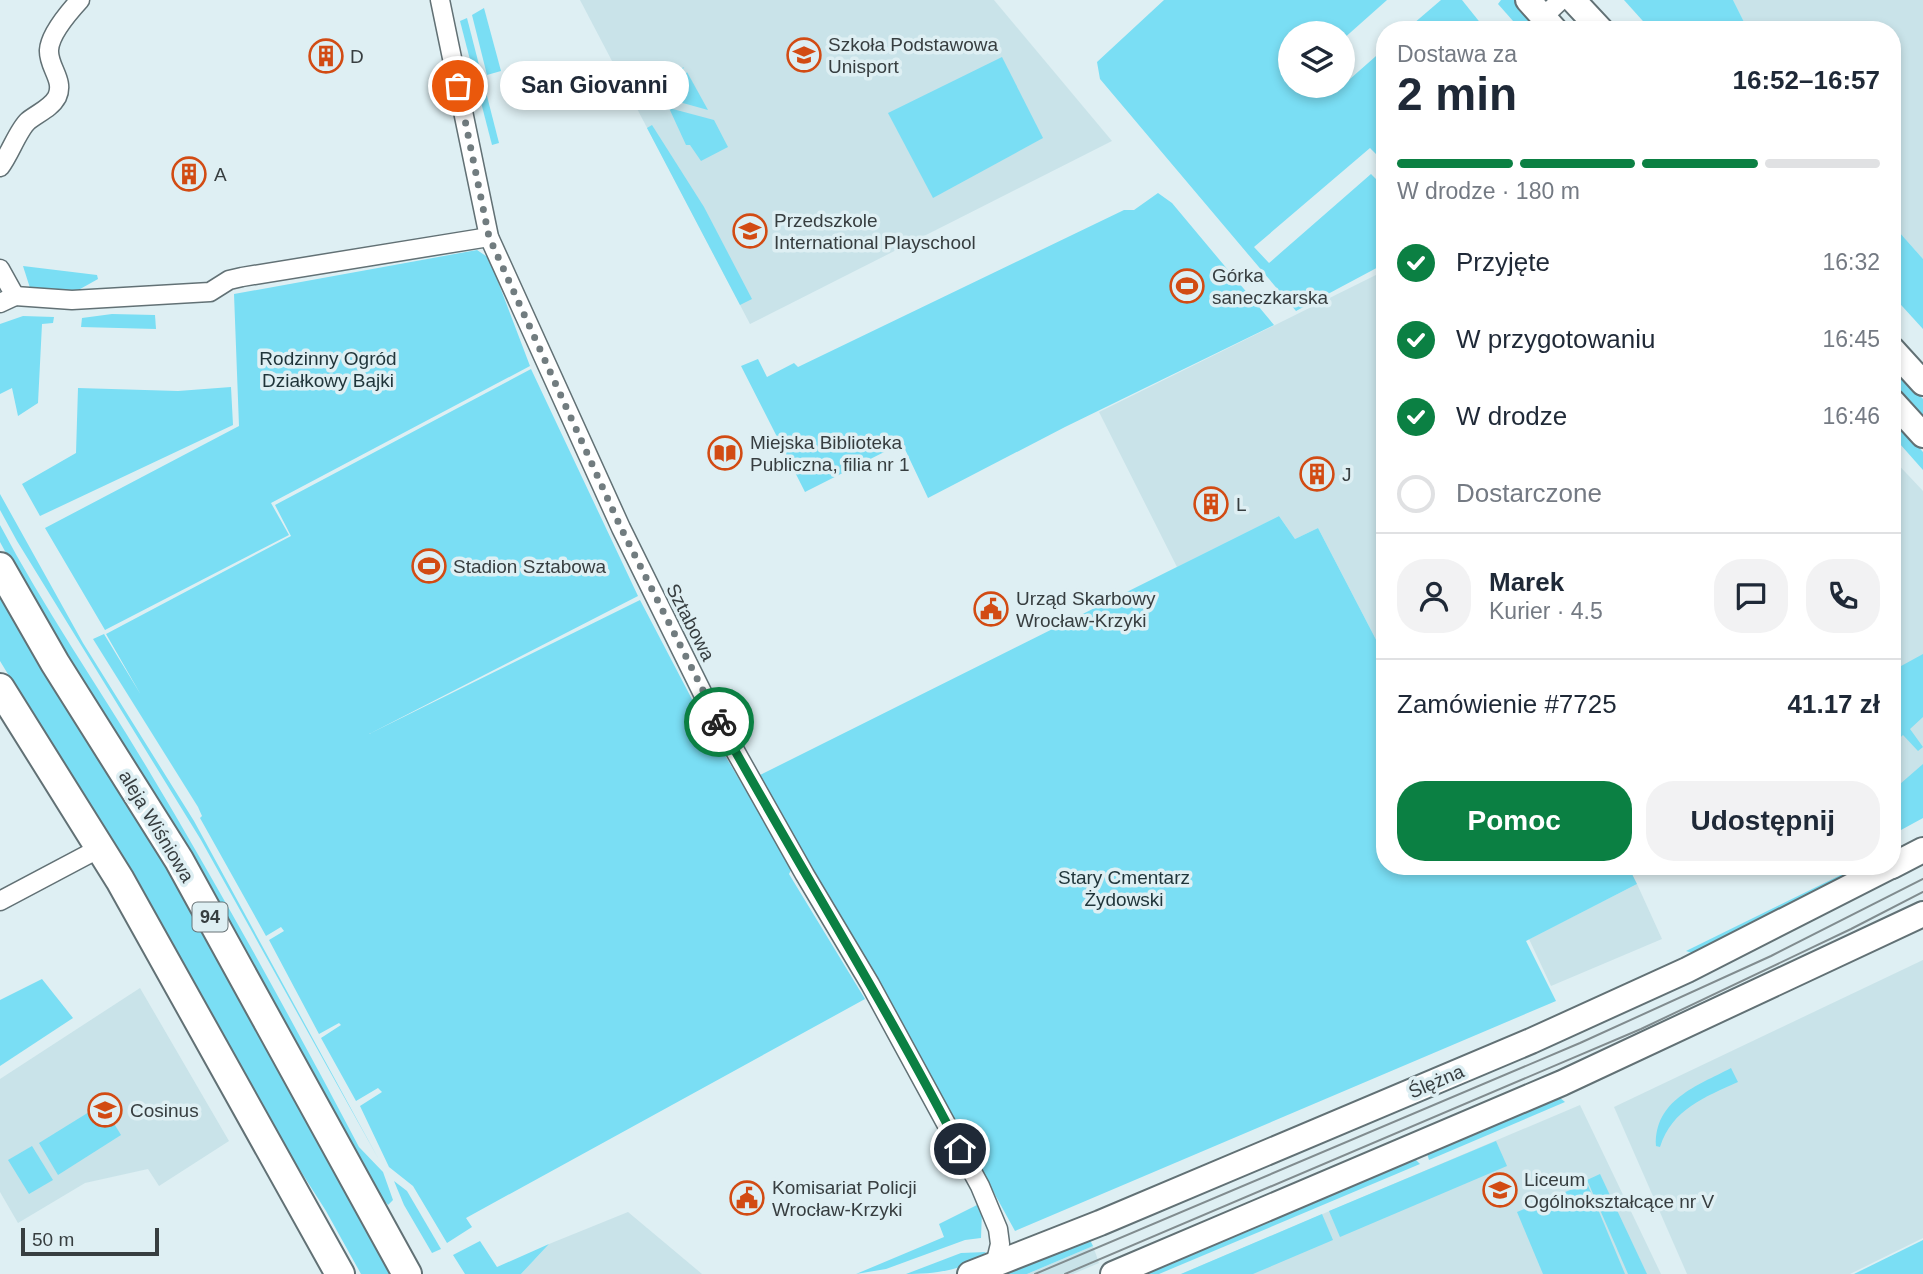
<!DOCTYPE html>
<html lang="pl">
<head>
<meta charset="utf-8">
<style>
	:root { --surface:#fff; --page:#f2f2f3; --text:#1f2937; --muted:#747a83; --line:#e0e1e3; --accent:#0b8043 }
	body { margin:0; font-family:Helvetica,sans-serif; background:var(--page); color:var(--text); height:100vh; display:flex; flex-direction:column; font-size:26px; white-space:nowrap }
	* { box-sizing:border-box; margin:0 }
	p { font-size:23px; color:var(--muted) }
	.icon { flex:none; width:38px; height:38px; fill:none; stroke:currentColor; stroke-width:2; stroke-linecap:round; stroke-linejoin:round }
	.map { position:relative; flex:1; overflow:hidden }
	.sheet { position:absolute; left:1376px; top:21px; width:525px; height:854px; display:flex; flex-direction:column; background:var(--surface); border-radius:28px; box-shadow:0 4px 10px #0003 }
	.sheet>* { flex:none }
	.buttons { position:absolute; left:1278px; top:21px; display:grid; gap:14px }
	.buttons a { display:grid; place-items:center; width:77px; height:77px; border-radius:50%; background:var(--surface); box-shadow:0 4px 10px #0003; font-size:35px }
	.scale { position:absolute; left:21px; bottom:18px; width:138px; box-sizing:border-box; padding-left:7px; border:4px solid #373e40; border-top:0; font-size:19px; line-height:24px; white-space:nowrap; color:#373e40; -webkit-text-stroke:5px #deeff3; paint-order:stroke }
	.pin { position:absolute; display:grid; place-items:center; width:60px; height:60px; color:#fff; margin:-30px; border:4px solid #fff; border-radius:50%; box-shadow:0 2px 7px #0007 }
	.courier { position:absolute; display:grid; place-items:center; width:70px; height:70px; margin:-35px; border:5px solid #0b8043; border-radius:50%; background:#fff; color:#222; box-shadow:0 2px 9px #0007 }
	.bubble { position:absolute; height:49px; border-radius:24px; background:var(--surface); box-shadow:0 4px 10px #0003; font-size:23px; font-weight:700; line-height:49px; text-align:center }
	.overview em { font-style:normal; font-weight:700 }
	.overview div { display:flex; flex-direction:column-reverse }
	.overview { display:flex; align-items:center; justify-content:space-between; height:119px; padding:0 21px }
	h1 { font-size:46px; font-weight:700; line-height:52px }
	.bar { display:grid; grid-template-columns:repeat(4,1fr); gap:10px 7px; align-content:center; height:84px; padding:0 21px }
	.bar i { height:9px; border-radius:5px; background:var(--line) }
	.bar .selected { background:var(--accent) }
	.bar p { grid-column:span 4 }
	.line { display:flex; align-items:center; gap:18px; padding:0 21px; border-top:2px solid var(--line) }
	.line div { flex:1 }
	.round { display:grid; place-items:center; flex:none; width:74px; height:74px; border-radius:28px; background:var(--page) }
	ol { padding:0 21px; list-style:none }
	li { display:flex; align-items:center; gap:21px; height:77px }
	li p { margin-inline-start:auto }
	li .icon { padding:7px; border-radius:50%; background:var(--accent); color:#fff; stroke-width:4 }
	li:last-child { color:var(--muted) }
	li i { width:38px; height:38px; border:4px solid var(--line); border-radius:50% }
	.primary-button { display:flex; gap:14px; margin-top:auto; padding:14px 21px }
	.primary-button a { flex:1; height:80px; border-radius:28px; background:var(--accent); color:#fff; font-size:28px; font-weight:700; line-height:80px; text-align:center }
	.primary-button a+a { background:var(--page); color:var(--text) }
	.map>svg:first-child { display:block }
	.built { fill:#c9e3e9 }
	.green { fill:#7adef4 }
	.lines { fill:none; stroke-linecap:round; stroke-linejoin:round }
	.street-casing { stroke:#627175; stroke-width:21 }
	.secondary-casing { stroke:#627175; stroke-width:28 }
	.primary-casing { stroke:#627175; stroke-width:32 }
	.street { stroke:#fff; stroke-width:18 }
	.secondary { stroke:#fff; stroke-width:24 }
	.primary { stroke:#fff; stroke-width:28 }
	.tram { stroke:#818c8f; stroke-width:2 }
	.done { stroke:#717c7f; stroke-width:7; stroke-dasharray:0 12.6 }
	.route { stroke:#0b8043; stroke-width:9 }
	.labels { text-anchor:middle; stroke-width:7; stroke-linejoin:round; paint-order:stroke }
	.shield { fill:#deeff3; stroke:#697376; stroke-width:2 }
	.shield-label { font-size:18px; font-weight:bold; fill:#373e40 }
	.poi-label { font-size:19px; fill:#373e40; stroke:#deeff3; text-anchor:start }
	.park-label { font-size:19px; fill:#1f3439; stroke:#deeff3 }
	.street-label { font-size:19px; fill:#373e40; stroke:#deeff3 }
</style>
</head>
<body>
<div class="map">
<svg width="1923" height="1274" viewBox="0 0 1923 1274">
	<rect width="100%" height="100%" fill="#deeff3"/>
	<g class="built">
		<polygon points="580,0 994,0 1112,141 750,324"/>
		<polygon points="1733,0 1923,0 1923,259 1892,224 1892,30 1748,30"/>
		<polygon points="1384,271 1384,655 1318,528 1295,539 1279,516 1177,567 1099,412"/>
		<polygon points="1892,458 1923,491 1923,814 1892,830"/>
		<polygon points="1637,884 1662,939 1551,986 1529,939"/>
		<polygon points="1923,960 1923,1238 1850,1274 1687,1274 1614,1107"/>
		<polygon points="140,988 229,1141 159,1186 148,1169 85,1183 18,1223 0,1192 0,1079"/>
		<polygon points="1580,1105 1661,1274 1181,1274"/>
		<polygon points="628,1212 702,1274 521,1274 549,1244"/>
		<polygon points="1093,1246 1099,1263 1073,1274 1027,1274"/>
	</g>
	<g class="green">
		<polygon points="1164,0 1387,0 1342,40 1342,33 1290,33 1290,86 1342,86 1384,49 1384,162 1370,148 1254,247 1269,263 1371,174 1384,187 1384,264 1296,311 1100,79 1097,62"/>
		<polygon points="1441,0 1462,0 1486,30 1406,30"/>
		<polygon points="1501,0 1514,0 1542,30 1521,30 1498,4"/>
		<polygon points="1624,0 1733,0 1748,30 1651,30"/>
		<polygon points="484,8 501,71 487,75 472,15"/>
		<polygon points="467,18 499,143 492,145 460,21"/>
		<polygon points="1002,57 1043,138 933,198 888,113"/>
		<polygon points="684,67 668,98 640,91"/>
		<polygon points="687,72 708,110 672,100"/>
		<polygon points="669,108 714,120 728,147 701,161 690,145 686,145"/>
		<polygon points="652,125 704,207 752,299 740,305 647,128"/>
		<polygon points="1158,193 1172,203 1274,325 1065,427 928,498 902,443 805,492 741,366 758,359 767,377 794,363 798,367 1124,210 1134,210"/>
		<polygon points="1892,224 1923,259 1923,329 1892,295"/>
		<polygon points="477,250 489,258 530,366 271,503 289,535 105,630 45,528 239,426 234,294"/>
		<polygon points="23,266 97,275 98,279 73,293 30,288"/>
		<polygon points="112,314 155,315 156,329 81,327 82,318"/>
		<polygon points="23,316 54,317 53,323 42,324 38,403 18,416 12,388 0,394 0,324"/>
		<polygon points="1892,365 1923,399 1923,421 1892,387"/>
		<polygon points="531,369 638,596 369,734 640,600 695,705 792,868 789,874 865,999 466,1218 472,1227 447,1243 413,1186 389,1167 360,1106 382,1092 378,1088 356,1101 321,1038 341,1025 339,1023 319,1034 269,940 284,931 281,927 266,936 200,818 202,816 198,807 93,639 104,634 141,695 106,634 291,536 275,505"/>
		<polygon points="231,387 233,425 40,516 22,484 76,453 78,388 178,391"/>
		<polygon points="1892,418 1923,452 1923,470 1892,435"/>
		<polygon points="0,494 83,643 194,821 378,1158 201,840 17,541 0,510"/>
		<polygon points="1279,516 1295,539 1318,528 1384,655 1384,866 1628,866 1637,884 1526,941 1556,1001 1015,1231 876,978 758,776"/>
		<path d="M 0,525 C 44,608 98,686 146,766 C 221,891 291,1018 359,1147 L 383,1172 L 393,1200 L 388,1205 L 370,1185 L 33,603 L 0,542 Z"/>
		<polygon points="0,593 169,869 393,1274 361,1274 326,1211 265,1115 146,901 0,661"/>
		<polygon points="1923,654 1923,717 1910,729 1923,747 1918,751 1903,735 1892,745 1892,671"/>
		<polygon points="1923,764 1923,818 1901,830 1892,816 1892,791"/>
		<polygon points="1859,866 1867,866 1692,953 1686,951"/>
		<polygon points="42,979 73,1018 0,1066 0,1000"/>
		<path d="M 1731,1068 L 1738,1082 C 1705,1097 1672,1109 1660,1147 L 1656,1146 C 1654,1100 1697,1086 1731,1068 Z"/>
		<polygon points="1559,1097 1565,1102 1429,1160 1427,1153"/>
		<polygon points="102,1104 121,1135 58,1175 39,1143"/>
		<polygon points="1496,1141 1507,1166 1340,1237 1329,1211"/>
		<polygon points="32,1146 53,1180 29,1194 8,1160"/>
		<polygon points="1414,1158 1420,1164 1159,1274 1139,1274"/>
		<polygon points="1600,1174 1647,1274 1628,1274 1587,1180"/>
		<polygon points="394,1181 407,1191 441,1249 432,1253 404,1205"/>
		<polygon points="1587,1183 1625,1274 1543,1274 1517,1212"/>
		<polygon points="977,1205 982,1211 981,1238 965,1240 886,1269 856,1274 944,1237 939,1224"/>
		<polygon points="1322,1214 1333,1240 1253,1274 1181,1274"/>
		<polygon points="1089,1238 1093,1246 1027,1274 1000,1274"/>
		<polygon points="1923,1240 1923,1274 1854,1274"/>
		<polygon points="480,1241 497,1267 549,1244 521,1274 465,1274 453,1255"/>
		<path d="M 986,1252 C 966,1271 932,1274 906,1274 L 961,1253 Z"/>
	</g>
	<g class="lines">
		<defs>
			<g id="street">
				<polyline points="440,0 489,237 621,528 702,692 805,875 870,984 980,1186 998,1229 1000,1244 995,1265"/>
				<polyline points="1543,17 1561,0"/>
				<path d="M 0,167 C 10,154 18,130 28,121 C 38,113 51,108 57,97 C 65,80 48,67 49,50 C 50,34 69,12 80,0"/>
				<polyline points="0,269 15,296 0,303"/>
				<polyline points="15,296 72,300 210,292 229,280 242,277 489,237"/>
				<polyline points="0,901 100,848"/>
			</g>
			<g id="secondary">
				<polyline points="1528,0 1555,30"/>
				<polyline points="1573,0 1601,30"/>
				<polyline points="1892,349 1923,383"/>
				<polyline points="1892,401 1923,435"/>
				<polyline points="1892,866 1923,850"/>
				<polyline points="970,1274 1100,1223 1531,1041 1687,970 1891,866"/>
				<polyline points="1113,1274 1562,1083 1923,914"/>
			</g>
			<g id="primary">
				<polyline points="0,567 55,663 179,860 407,1274"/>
				<polyline points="0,688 120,880 340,1274"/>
			</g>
		</defs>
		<use href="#street" class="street-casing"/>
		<use href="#secondary" class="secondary-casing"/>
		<use href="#primary" class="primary-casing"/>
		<use href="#street" class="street"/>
		<use href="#secondary" class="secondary"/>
		<use href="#primary" class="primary"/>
		<g class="tram">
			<polyline points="1035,1274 1580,1043 1771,956 1923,879"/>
			<polyline points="1065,1274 1641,1029 1851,929 1923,892"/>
		</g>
	</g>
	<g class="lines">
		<polyline class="done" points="458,86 489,237 621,528 719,722"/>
		<path class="route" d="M 719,722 C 798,865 885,1003 960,1149"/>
	</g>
	<defs>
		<symbol id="school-ring" viewBox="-11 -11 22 22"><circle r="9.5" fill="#deeff3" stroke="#d24b13" stroke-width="1.5"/><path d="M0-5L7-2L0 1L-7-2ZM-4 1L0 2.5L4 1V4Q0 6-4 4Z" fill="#d24b13"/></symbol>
		<symbol id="building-ring" viewBox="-11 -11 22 22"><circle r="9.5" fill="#deeff3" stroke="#d24b13" stroke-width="1.5"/><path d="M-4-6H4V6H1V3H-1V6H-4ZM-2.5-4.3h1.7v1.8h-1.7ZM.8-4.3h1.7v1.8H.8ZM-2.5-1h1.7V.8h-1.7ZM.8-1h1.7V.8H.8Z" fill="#d24b13"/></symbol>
		<symbol id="stadium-ring" viewBox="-11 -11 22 22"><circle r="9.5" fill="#deeff3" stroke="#d24b13" stroke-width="1.5"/><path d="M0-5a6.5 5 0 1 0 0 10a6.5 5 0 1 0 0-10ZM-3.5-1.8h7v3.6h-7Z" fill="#d24b13"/></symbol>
		<symbol id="library-ring" viewBox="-11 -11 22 22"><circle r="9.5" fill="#deeff3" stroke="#d24b13" stroke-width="1.5"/><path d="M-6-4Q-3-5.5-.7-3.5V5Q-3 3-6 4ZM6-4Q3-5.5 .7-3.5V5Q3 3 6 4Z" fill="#d24b13"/></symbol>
		<symbol id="civic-ring" viewBox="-11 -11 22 22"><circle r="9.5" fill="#deeff3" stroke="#d24b13" stroke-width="1.5"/><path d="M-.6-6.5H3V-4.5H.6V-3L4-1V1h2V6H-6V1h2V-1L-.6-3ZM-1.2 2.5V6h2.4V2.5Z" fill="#d24b13"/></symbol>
		<symbol id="university-ring" viewBox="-11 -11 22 22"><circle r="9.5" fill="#deeff3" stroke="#d24b13" stroke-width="1.5"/><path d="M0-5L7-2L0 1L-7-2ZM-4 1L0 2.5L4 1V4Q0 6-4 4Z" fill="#d24b13"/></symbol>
	</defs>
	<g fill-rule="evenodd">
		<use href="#school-ring" x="785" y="36" width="38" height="38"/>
		<use href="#building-ring" x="307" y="37" width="38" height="38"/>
		<use href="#building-ring" x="170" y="155" width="38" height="38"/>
		<use href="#school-ring" x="731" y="212" width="38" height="38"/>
		<use href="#stadium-ring" x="1168" y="267" width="38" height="38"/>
		<use href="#library-ring" x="706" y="434" width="38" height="38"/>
		<use href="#building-ring" x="1298" y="455" width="38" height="38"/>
		<use href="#building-ring" x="1192" y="485" width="38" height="38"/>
		<use href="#stadium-ring" x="410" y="547" width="38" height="38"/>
		<use href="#civic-ring" x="972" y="590" width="38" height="38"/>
		<use href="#university-ring" x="86" y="1091" width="38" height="38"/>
		<use href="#school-ring" x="1481" y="1171" width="38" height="38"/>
		<use href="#civic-ring" x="728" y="1179" width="38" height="38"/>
	</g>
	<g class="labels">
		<rect class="shield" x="192.5" y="902.5" width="35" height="29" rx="5"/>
		<g class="shield-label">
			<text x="210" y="923">94</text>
		</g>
		<g class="poi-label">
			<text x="828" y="51">Szkoła Podstawowa<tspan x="828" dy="22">Unisport</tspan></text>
			<text x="350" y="63">D</text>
			<text x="214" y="181">A</text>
			<text x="774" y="227">Przedszkole<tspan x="774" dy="22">International Playschool</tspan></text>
			<text x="1212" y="282">Górka<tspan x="1212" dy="22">saneczkarska</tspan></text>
			<text x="750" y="449">Miejska Biblioteka<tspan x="750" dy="22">Publiczna, filia nr 1</tspan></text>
			<text x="1342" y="481">J</text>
			<text x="1236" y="511">L</text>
			<text x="453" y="573">Stadion Sztabowa</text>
			<text x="1016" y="605">Urząd Skarbowy<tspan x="1016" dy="22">Wrocław-Krzyki</tspan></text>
			<text x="130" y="1117">Cosinus</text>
			<text x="1524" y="1186">Liceum<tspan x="1524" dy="22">Ogólnokształcące nr V</tspan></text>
			<text x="772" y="1194">Komisariat Policji<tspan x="772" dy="22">Wrocław-Krzyki</tspan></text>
		</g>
		<g class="park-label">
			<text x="328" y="365">Rodzinny Ogród<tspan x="328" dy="22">Działkowy Bajki</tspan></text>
			<text x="1124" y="884">Stary Cmentarz<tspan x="1124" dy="22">Żydowski</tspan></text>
		</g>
		<g class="street-label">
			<text transform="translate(691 622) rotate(63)" y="7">Sztabowa</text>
			<text transform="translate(157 826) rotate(59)" y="7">aleja Wiśniowa</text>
			<text transform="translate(1436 1081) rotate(-23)" y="7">Ślężna</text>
		</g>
	</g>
</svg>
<div class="buttons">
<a><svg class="icon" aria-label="layers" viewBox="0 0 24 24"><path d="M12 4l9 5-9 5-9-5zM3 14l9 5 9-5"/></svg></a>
</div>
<div class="scale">50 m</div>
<div class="pin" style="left:458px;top:86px;background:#ea580c"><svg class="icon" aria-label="bag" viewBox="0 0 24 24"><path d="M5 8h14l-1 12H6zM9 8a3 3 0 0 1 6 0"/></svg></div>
<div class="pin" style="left:960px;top:1149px;background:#1f2937"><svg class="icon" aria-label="home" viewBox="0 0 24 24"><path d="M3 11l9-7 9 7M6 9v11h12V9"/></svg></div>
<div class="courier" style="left:719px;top:722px"><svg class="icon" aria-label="bike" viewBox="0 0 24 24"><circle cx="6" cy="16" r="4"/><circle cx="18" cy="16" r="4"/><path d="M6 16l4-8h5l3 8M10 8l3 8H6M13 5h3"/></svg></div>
<div class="bubble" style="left:500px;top:61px;width:189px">San Giovanni</div>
<section class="sheet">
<div class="overview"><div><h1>2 min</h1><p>Dostawa za</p></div><em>16:52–16:57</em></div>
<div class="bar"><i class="selected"></i><i class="selected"></i><i class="selected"></i><i></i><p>W drodze · 180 m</p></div>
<ol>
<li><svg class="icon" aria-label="check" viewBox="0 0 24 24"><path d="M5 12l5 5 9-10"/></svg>Przyjęte<p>16:32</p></li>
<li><svg class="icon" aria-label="check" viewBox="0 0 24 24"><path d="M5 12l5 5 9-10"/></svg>W przygotowaniu<p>16:45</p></li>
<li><svg class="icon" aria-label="check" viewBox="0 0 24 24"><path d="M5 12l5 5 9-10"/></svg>W drodze<p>16:46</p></li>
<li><i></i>Dostarczone</li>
</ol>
<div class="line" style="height:126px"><a class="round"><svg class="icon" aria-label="person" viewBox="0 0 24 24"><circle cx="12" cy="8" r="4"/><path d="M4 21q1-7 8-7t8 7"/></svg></a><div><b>Marek</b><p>Kurier · 4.5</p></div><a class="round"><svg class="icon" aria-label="chat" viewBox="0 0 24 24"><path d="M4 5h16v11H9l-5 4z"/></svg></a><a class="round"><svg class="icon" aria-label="phone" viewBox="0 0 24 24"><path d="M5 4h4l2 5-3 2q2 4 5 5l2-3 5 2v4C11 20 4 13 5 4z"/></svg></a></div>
<div class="line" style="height:91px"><div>Zamówienie #7725</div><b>41.17 zł</b></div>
<div class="primary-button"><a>Pomoc</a><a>Udostępnij</a></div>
</section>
</div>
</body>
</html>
